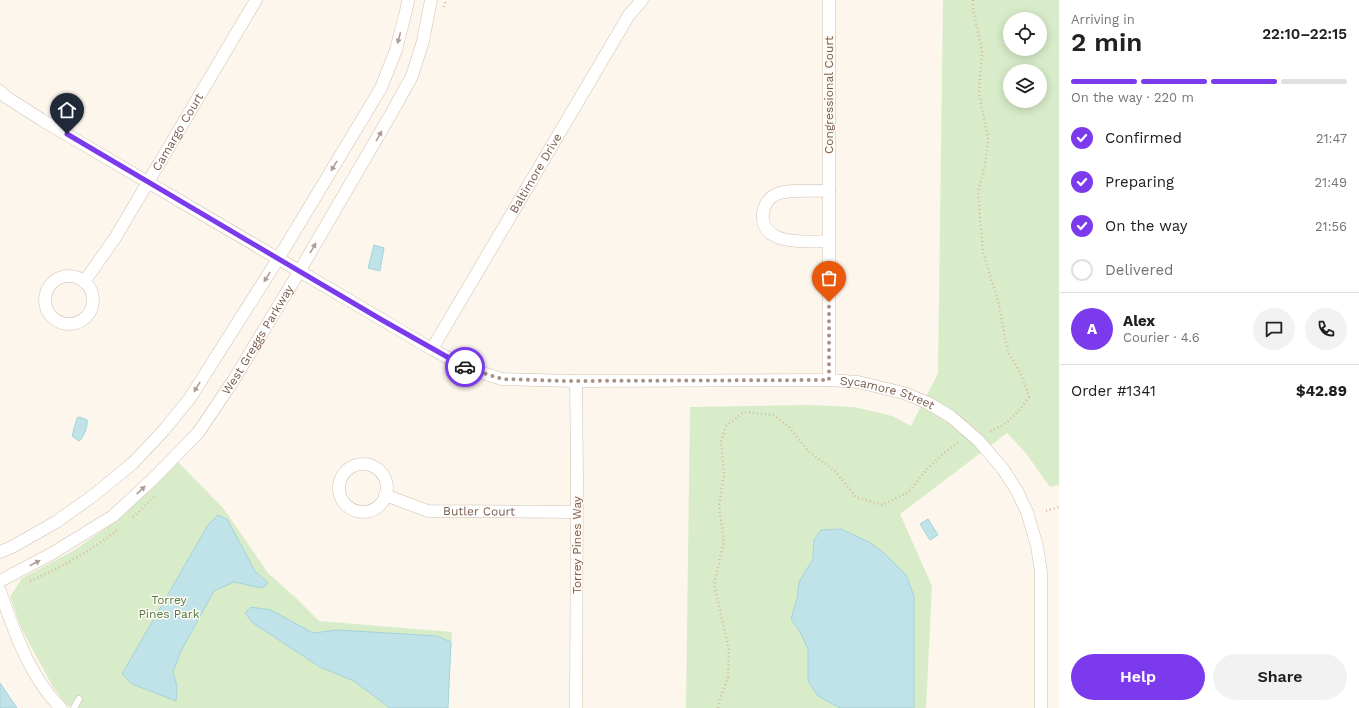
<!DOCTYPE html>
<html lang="en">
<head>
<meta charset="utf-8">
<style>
	:root { --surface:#fff; --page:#f2f2f2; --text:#202124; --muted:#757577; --line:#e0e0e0; --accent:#7c3aed }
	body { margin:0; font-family:"Work Sans",sans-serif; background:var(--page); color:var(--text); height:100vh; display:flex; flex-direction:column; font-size:15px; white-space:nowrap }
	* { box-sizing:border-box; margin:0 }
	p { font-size:13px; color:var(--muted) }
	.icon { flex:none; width:22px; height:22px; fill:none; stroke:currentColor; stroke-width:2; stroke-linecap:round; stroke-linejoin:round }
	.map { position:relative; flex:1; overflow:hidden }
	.panel { display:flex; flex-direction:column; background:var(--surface); width:300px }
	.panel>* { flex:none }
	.fabs { position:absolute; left:1003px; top:12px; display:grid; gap:8px }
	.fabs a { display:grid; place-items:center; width:44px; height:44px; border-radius:50%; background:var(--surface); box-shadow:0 2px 10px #0003; font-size:20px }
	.pin { position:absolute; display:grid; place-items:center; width:34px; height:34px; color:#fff; margin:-41px -17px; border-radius:50% 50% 50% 0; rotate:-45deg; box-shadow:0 0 4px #0007 }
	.pin .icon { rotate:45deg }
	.courier { position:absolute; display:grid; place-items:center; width:40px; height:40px; margin:-20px; border:3px solid #7c3aed; border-radius:50%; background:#fff; color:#222; box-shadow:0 1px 5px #0007 }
	.headline em { font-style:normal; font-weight:600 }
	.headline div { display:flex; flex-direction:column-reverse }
	.headline { display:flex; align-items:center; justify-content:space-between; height:68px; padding:0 12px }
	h1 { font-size:26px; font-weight:600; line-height:30px }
	.bar { display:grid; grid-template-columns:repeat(4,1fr); gap:6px 4px; align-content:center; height:48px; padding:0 12px }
	.bar i { height:5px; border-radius:3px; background:var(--line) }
	.bar .selected { background:var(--accent) }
	.bar p { grid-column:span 4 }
	.line { display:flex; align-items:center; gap:10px; padding:0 12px; border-top:1px solid var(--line) }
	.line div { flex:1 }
	.round { display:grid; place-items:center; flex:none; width:42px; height:42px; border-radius:21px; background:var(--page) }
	ol { padding:0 12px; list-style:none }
	li { display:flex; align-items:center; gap:12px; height:44px }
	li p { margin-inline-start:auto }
	li .icon { padding:4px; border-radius:50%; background:var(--accent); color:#fff; stroke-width:4 }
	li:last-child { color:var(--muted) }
	li i { width:22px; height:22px; border:2px solid var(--line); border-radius:50% }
	.button { display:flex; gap:8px; margin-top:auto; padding:8px 12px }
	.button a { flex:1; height:46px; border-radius:24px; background:var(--accent); color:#fff; font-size:16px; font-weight:600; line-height:46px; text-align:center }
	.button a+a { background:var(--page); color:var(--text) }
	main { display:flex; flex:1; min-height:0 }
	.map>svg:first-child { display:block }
	.green { fill:#d8ecc9; fill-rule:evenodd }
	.water { fill:#bfe3e8; stroke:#a5d3da }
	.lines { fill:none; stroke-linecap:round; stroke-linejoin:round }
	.lane-casing { stroke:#d1beb0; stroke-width:7 }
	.street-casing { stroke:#d1beb0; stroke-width:13 }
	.path { stroke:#d9b8a5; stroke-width:2.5; stroke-dasharray:1 3; stroke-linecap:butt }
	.lane { stroke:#fff; stroke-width:6 }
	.street { stroke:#fff; stroke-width:12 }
	.oneway { fill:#af9d94 }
	.done { stroke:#a89285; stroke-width:4; stroke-dasharray:0 7.2 }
	.route { stroke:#7c3aed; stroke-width:5 }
	.labels { text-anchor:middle; stroke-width:3; stroke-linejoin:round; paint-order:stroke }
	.street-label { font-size:12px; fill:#7a5c4d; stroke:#fffaf3 }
	.park-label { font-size:12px; fill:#537a41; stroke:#fffaf3 }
</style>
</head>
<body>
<main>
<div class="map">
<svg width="1059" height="708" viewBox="0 0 1059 708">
	<rect width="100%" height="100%" fill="#fdf6ec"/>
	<g class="green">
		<path d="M 943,0 L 1059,0 L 1059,485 L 1050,487 L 1025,452 L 1007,433 L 900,514 L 932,586 L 926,708 L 686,708 L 690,407 L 808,405 L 854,407 L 892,416 L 911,426 L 938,373 ZM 1010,19 L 1040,19 L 1040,49 L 1010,49 ZM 1010,71 L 1040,71 L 1040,101 L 1010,101 Z"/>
		<polygon points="178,462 224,509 268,573 296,598 319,621 452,632 448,708 71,708 66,704 53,687 22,630 10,597 22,578 73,551 119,519"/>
	</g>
	<g class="water">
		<polygon points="374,245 384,248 380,271 368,268"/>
		<path d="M 80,417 L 87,420 C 88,426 84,437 79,441 L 72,436 L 77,418 Z"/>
		<polygon points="218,515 227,519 255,571 268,583 262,588 234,582 214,591 180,653 173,672 177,686 176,701 132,684 122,674 208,525"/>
		<polygon points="928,519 938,535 930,540 920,524"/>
		<polygon points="841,529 869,542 884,553 906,575 914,596 914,708 840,708 818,696 808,681 808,649 800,632 791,619 797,599 799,582 813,559 814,540 821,530"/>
		<polygon points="251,607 271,610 313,633 337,630 437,636 451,642 448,708 390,708 354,681 320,667 253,623 245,613"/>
		<polygon points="0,683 17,708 0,708"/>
	</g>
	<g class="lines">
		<defs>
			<polyline id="lane" points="74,708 79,699"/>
			<g id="street">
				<path id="s1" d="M 0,91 L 6,97 L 42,120 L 432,349 L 467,368 L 502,379 L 576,381 L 829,380 L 858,382 L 904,393 L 928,403 L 950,416 L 978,440 L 1003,469 L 1017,491 L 1027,512 L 1037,546 L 1041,572 L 1041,708"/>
				<path d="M 829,191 C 816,191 788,189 777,194 C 769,197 764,205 763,213 C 759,246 807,242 829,241"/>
				<circle cx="69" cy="300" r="24"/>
				<path id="s2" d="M 84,282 L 115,238 L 256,0"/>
				<path id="s3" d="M 432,349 L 629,15 L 642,0"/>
				<polyline points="829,380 829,0"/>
				<polyline points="576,381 577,477 576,708"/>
				<circle cx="363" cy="488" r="24"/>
				<path id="s4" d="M 385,495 L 428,511 L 576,512"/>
				<polyline points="0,552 12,547 56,522 94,495 133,463 164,430 190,398 278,259 381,88 396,50 407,7 408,0"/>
				<path id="s5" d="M 0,581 L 51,554 L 113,516 L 153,479 L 198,433 L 233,381 L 299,272 L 391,114 L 412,76 L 423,41 L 431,0"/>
				<path d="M 0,591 C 14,631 30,678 61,708"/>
			</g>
		</defs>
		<use href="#lane" class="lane-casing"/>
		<use href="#street" class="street-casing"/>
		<g class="path">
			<path d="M 973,0 L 973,8 L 982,52 L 979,93 L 988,138 L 985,165 L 978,192 L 983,252 L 998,301 L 1008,352 L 1021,374 L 1029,397 C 1016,415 1009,424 988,432"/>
			<polyline points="444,7 446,0"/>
			<polyline points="1046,511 1059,507"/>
			<polyline points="133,517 154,497"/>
			<path d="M 30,581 C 60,568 91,551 117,530"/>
			<polyline points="718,708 719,702 728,677 729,650 714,584 724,541 719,506 724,474 721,441 726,426 744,412 773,415 789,427 808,451 835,471 856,497 882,505 909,492 926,470 945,452 960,441"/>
		</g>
		<use href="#lane" class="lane"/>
		<use href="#street" class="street"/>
	</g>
	<defs><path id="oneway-solid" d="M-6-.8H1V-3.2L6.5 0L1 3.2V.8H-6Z"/></defs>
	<g class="oneway">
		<use href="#oneway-solid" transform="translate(399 38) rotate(105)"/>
		<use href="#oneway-solid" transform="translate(379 136) rotate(-60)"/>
		<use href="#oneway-solid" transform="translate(334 166) rotate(121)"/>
		<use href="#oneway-solid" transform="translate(313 248) rotate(-60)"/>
		<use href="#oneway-solid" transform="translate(267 277) rotate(122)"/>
		<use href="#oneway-solid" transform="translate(197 387) rotate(122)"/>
		<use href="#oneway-solid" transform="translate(141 490) rotate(-43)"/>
		<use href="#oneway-solid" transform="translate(35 563) rotate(-27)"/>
	</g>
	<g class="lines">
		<polyline class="done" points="465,367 502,379 566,381 829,380 829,302"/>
		<polyline class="route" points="67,134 382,320 465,367"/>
	</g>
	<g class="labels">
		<g class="street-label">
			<text transform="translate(829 95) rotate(-90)" y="4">Congressional Court</text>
			<text dy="4" stroke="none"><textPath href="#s2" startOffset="177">Camargo Court</textPath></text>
			<text dy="4" stroke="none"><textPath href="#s3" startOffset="204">Baltimore Drive</textPath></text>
			<text dy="4" stroke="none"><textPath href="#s5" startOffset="360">West Greggs Parkway</textPath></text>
			<text dy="4" stroke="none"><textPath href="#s1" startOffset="967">Sycamore Street</textPath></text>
			<text dy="4" stroke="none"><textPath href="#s4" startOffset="97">Butler Court</textPath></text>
			<text transform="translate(577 545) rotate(-90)" y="4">Torrey Pines Way</text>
		</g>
		<g class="park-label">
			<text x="169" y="604">Torrey<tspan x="169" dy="14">Pines Park</tspan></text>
		</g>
	</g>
</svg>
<div class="fabs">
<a><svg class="icon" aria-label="locate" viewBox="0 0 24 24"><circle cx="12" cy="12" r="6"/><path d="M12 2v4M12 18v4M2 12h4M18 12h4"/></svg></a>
<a><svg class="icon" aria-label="layers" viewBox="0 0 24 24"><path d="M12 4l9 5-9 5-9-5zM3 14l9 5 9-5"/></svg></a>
</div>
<div class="pin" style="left:829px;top:302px;background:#ea580c"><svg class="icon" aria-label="bag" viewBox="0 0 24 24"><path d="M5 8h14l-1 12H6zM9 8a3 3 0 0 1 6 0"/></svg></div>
<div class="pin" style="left:67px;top:134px;background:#1f2937"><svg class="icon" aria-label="home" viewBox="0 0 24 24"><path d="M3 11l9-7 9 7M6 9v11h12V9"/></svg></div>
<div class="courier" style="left:465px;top:367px"><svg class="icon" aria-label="car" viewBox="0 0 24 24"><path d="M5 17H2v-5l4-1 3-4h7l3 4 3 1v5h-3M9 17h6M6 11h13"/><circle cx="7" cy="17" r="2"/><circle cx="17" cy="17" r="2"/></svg></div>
</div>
<section class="panel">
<div class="headline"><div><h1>2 min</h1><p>Arriving in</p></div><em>22:10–22:15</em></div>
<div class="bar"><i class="selected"></i><i class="selected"></i><i class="selected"></i><i></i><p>On the way · 220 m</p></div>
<ol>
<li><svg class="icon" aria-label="check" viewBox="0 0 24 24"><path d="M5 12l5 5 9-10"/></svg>Confirmed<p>21:47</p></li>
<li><svg class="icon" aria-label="check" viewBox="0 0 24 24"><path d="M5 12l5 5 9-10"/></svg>Preparing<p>21:49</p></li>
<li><svg class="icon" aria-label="check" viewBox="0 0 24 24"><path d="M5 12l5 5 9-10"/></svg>On the way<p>21:56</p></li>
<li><i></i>Delivered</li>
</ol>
<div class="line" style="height:72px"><b class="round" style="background:var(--accent);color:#fff">A</b><div><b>Alex</b><p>Courier · 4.6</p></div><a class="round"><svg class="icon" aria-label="chat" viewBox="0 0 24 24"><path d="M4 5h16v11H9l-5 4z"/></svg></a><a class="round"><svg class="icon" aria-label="phone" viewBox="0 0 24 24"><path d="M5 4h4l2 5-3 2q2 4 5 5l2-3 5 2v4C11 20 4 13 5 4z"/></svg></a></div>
<div class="line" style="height:52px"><div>Order #1341</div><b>$42.89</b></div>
<div class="button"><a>Help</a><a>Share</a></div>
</section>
</main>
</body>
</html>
